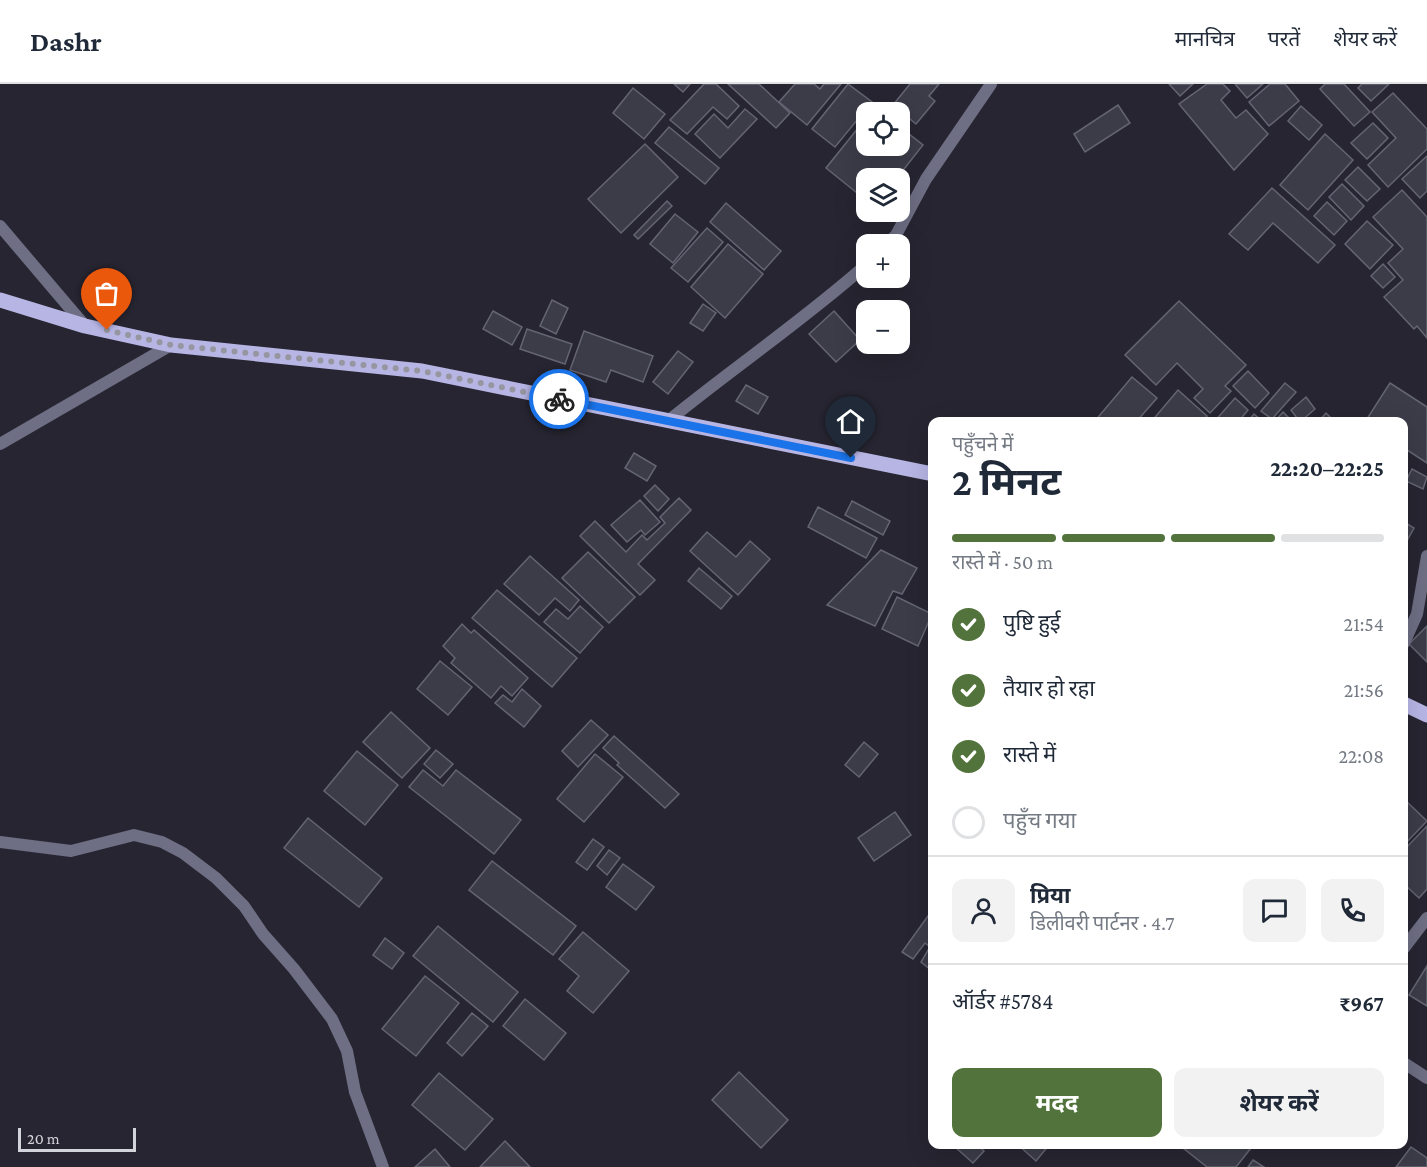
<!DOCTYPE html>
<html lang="hi">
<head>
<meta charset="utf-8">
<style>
	:root { --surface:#fff; --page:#f2f2f3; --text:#1f2937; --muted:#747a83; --line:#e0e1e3; --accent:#52733b }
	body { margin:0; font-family:"Crimson Pro","Noto Sans Devanagari",serif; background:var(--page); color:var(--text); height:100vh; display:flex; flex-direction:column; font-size:22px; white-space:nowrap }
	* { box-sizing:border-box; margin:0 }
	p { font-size:20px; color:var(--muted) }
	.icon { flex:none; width:33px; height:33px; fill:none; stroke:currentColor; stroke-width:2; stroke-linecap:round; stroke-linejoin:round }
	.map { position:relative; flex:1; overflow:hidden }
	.details { position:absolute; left:928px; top:333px; width:480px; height:732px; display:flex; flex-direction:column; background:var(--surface); border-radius:12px; box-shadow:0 6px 24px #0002 }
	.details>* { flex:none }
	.controls { position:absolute; left:856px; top:18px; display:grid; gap:12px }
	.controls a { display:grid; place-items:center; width:54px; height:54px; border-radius:12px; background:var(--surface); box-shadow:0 6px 24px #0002; font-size:30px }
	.scale { position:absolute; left:18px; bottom:15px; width:118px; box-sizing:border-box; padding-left:6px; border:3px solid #d3d3db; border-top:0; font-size:16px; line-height:21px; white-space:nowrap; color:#d3d3db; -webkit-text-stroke:4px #262531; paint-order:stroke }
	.pin { position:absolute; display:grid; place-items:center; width:51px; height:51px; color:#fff; margin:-62px -26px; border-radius:50% 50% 50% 0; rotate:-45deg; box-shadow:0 0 6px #0007 }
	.pin .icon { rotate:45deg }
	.courier { position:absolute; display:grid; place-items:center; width:60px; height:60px; margin:-30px; border:4px solid #1a73e8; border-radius:50%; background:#fff; color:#222; box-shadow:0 2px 8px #0007 }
	.headline em { font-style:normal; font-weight:700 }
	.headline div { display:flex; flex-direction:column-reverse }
	.headline { display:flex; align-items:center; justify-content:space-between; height:102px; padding:0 24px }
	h1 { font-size:39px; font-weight:700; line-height:45px }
	.bar { display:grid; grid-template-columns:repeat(4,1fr); gap:9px 6px; align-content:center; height:72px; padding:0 24px }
	.bar i { height:8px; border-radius:4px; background:var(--line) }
	.bar .active { background:var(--accent) }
	.bar p { grid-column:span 4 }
	.line { display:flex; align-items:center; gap:15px; padding:0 24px; border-top:2px solid var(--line) }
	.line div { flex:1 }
	.round { display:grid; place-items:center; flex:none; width:63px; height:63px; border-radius:12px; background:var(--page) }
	ol { padding:0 24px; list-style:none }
	li { display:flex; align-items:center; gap:18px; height:66px }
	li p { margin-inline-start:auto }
	li .icon { padding:6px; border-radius:50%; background:var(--accent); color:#fff; stroke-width:4 }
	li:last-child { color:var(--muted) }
	li i { width:33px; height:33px; border:3px solid var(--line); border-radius:50% }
	.action { display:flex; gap:12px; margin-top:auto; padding:12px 24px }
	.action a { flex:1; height:69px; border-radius:12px; background:var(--accent); color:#fff; font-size:24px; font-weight:700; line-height:69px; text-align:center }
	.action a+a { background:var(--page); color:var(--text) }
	header { display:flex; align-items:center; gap:36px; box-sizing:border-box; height:84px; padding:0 30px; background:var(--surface); border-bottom:2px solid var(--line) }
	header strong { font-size:28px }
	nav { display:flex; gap:33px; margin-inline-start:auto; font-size:21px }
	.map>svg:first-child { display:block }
	.building { fill:#3c3c49; stroke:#656473; stroke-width:1.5 }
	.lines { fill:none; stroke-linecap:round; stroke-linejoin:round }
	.minor { stroke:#6e6e84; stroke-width:12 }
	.primary { stroke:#b7b5e4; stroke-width:15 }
	.done { stroke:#9696a0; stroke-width:6; stroke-dasharray:0 10.8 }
	.route { stroke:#1a73e8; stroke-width:8 }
</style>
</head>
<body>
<header>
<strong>Dashr</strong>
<nav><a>मानचित्र</a><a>परतें</a><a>शेयर करें</a></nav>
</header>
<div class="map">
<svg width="1427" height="1083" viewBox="0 0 1427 1083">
	<rect width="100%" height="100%" fill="#262531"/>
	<g class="building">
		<polygon points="674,0 690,0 683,8"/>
		<polygon points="704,0 716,0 739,22 727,35 713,23 687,50 670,36"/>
		<polygon points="728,0 759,0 790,29 776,44"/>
		<polygon points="795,0 814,0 820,5 824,0 841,0 807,41 779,18"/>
		<polygon points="848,0 872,18 835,63 812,45"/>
		<polygon points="910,0 939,0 929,12 935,17 916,40 893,21"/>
		<polygon points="1169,0 1193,0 1180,12"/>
		<polygon points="1207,0 1223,0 1230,7 1221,16 1236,34 1246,26 1268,50 1234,86 1179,20"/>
		<polygon points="1235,0 1263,0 1247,14"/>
		<polygon points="1270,0 1285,0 1299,17 1269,42 1249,18"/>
		<polygon points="1325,0 1344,0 1370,28 1354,42 1320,5"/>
		<polygon points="1362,0 1389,0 1371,17 1358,4"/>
		<polygon points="633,4 665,30 644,55 613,29"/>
		<polygon points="1393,9 1427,45 1427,65 1388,103 1368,81 1396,54 1372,28"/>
		<polygon points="1118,21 1130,39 1085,68 1074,50"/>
		<polygon points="1301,22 1322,41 1309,56 1288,37"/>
		<polygon points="745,25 757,35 720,74 695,50 714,30 728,44"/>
		<polygon points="867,33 867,62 900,62 900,43 923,61 897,94 867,94 867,117 826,84"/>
		<polygon points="1373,39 1388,54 1367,75 1351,59"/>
		<polygon points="669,43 719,84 705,100 655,59"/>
		<polygon points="1325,50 1353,76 1308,126 1280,101"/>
		<polygon points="645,60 678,93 621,149 588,115"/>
		<polygon points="1427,72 1427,107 1420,114 1402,95"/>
		<polygon points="1358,83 1380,105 1367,117 1345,96"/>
		<polygon points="1342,100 1364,122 1351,136 1329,113"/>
		<polygon points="1272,104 1335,161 1318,179 1273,139 1248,166 1229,150"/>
		<polygon points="1402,106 1427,133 1427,254 1417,242 1414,245 1384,213 1403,196 1388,179 1403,165 1373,133"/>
		<polygon points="667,117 672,122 638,155 634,151"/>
		<polygon points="1327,118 1347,137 1334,151 1314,132"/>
		<polygon points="726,119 781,167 764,186 710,138"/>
		<polygon points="675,130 698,148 673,179 650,160"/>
		<polygon points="1367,137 1393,161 1370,185 1345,160"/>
		<polygon points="707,144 723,158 688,198 671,184"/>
		<polygon points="728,160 763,190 725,234 691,203"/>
		<polygon points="1383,180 1395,193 1383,204 1371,192"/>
		<polygon points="552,216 568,224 556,250 540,242"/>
		<polygon points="1179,217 1246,281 1225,302 1231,307 1210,329 1194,314 1203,305 1177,279 1156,301 1125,271"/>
		<polygon points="703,220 716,229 703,247 690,239"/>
		<polygon points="493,227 522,243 512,261 483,245"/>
		<polygon points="834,227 860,256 836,278 809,250"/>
		<polygon points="527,245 572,260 565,280 520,265"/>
		<polygon points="584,247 653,272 643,298 611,286 606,298 570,286"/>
		<polygon points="678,267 693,278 668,310 653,298"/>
		<polygon points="1248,287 1269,309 1255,324 1233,302"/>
		<polygon points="1132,293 1157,314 1136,338 1094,338"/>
		<polygon points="1285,299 1296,308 1272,335 1261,327"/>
		<polygon points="1390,299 1427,323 1427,379 1404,364 1404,338 1365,338"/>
		<polygon points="746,301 768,313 758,330 736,317"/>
		<polygon points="1178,306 1207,332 1202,338 1151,338"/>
		<polygon points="1306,313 1315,325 1300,338 1291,326"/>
		<polygon points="1235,314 1248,326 1238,338 1214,338"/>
		<polygon points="1283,328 1293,338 1274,338"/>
		<polygon points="1326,329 1335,338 1318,338"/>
		<polygon points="1254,330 1263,338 1247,338"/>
		<polygon points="634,369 656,382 647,397 625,384"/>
		<polygon points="1412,385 1427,393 1423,405 1406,397"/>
		<polygon points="655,401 669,415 658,427 644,412"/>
		<polygon points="679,414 691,426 638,480 655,496 640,511 580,452 595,437 626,468 642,451 647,456 665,439 660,433"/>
		<polygon points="640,416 660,438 645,451 641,446 627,458 611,441"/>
		<polygon points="852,417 890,437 883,451 845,431"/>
		<polygon points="818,423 877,454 866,474 808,443"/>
		<polygon points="1404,438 1414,444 1404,462"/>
		<polygon points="707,448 736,473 750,457 770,475 738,511 690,467"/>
		<polygon points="881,466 917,484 902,510 893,507 875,542 827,521"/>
		<polygon points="588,468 635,513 609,539 562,494"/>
		<polygon points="530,472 579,516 570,527 555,514 539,531 504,500"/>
		<polygon points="699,484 732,512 721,525 688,497"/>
		<polygon points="497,506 577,574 552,603 472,534"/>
		<polygon points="897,513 932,530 918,562 882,545"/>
		<polygon points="580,522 603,543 580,569 544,538 556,525 568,535"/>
		<polygon points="462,540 471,549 474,546 528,594 512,612 501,602 491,614 451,579 455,574 443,562"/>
		<polygon points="1427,542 1427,578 1409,560"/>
		<polygon points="440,577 472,603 448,631 417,605"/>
		<polygon points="522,605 541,622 524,643 495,619 503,611 512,618"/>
		<polygon points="391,628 430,664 402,694 363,658"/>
		<polygon points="591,636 608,651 578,683 562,667"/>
		<polygon points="614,652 679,710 665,724 617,681 619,679 603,664"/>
		<polygon points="864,658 878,670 859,693 845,681"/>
		<polygon points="436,666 453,680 440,694 424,680"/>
		<polygon points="357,667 398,701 365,741 324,707"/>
		<polygon points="595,670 623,693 584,738 557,715"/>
		<polygon points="423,686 443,702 456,686 521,736 494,770 409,703"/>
		<polygon points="1406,717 1427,737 1404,761 1404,720"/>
		<polygon points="895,728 911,751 874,777 858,754"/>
		<polygon points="308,734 382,794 359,823 284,764"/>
		<polygon points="1427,742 1427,805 1419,814 1404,800 1404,766"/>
		<polygon points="593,755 604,763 587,786 576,778"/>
		<polygon points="609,766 620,774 607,791 597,782"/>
		<polygon points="492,777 576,842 553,871 469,806"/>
		<polygon points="623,780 654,803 636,826 606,803"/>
		<polygon points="933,825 933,884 931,886 921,878 930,863 925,859 913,875 902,868"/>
		<polygon points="438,842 518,908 493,938 413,872"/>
		<polygon points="583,848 629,887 593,929 567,907 579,892 559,875"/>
		<polygon points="385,854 404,869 392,885 373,871"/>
		<polygon points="1427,882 1427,922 1409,911"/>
		<polygon points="425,892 459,919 416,972 382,945"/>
		<polygon points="525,915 566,949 544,976 503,942"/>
		<polygon points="472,929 488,942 462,972 447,959"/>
		<polygon points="739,988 788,1036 761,1064 712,1016"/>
		<polygon points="439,989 493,1035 465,1066 412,1021"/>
		<polygon points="505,1057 530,1083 480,1083"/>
		<polygon points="958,1060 976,1060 984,1067 973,1079 955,1063"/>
		<polygon points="1017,1060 1050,1060 1036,1077"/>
		<polygon points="1178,1060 1246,1060 1251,1064 1236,1083 1207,1083"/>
		<polygon points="1411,1063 1427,1074 1427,1083 1396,1083"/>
		<polygon points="435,1065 450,1083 415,1083"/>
		<polygon points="1253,1076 1264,1083 1248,1083"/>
	</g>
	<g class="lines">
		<g class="minor">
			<polyline points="0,142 85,242"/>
			<polyline points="887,160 896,151 926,95 991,0"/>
			<path d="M 668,337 C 734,283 804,236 867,180"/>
			<polyline points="0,360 171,261"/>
			<polyline points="1404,559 1417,530 1427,472"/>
			<polyline points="0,758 71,767 134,751 162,758 183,769 216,794 244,822 263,850 294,885 332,935 347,967 355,1008 383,1083"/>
			<polyline points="1404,864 1427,834"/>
			<polyline points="1404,979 1427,994"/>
		</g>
		<g class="primary">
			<polyline points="0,216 85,242 171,261 422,287 933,390"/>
			<polyline points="1404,620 1427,631"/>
		</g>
	</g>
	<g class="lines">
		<polyline class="done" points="107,246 171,261 422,287 559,315"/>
		<polyline class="route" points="559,315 851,374"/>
	</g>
</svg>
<div class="controls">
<a><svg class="icon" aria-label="locate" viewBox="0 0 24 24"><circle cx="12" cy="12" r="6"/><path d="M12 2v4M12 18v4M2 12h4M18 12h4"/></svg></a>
<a><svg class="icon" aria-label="layers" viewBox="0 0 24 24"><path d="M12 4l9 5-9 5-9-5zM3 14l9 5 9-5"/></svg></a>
<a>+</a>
<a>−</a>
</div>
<div class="scale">20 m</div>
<div class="pin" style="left:107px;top:246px;background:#ea580c"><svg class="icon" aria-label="bag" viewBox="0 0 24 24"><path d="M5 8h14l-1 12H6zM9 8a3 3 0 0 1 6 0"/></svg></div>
<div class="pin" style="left:851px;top:374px;background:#1f2937"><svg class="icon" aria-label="home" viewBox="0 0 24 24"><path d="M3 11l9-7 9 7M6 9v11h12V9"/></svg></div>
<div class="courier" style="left:559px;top:315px"><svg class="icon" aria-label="bike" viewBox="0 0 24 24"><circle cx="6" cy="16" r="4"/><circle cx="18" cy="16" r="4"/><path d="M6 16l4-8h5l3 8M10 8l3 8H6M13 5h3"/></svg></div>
<section class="details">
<div class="headline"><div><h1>2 मिनट</h1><p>पहुँचने में</p></div><em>22:20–22:25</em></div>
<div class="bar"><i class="active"></i><i class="active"></i><i class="active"></i><i></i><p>रास्ते में · 50 m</p></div>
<ol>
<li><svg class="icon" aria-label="check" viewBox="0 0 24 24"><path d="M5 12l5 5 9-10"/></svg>पुष्टि हुई<p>21:54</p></li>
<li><svg class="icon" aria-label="check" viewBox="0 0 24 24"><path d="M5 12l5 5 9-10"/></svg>तैयार हो रहा<p>21:56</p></li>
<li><svg class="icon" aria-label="check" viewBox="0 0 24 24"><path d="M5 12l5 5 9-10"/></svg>रास्ते में<p>22:08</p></li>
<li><i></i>पहुँच गया</li>
</ol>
<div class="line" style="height:108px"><a class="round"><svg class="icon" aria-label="person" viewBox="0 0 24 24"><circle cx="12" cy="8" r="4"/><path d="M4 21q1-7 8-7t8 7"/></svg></a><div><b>प्रिया</b><p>डिलीवरी पार्टनर · 4.7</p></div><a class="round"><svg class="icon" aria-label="chat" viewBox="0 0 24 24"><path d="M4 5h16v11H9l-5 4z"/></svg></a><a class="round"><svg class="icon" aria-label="phone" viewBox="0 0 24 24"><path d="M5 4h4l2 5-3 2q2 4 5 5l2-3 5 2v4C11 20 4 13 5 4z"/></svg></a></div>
<div class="line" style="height:78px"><div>ऑर्डर #5784</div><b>₹967</b></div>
<div class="action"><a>मदद</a><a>शेयर करें</a></div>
</section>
</div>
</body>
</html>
